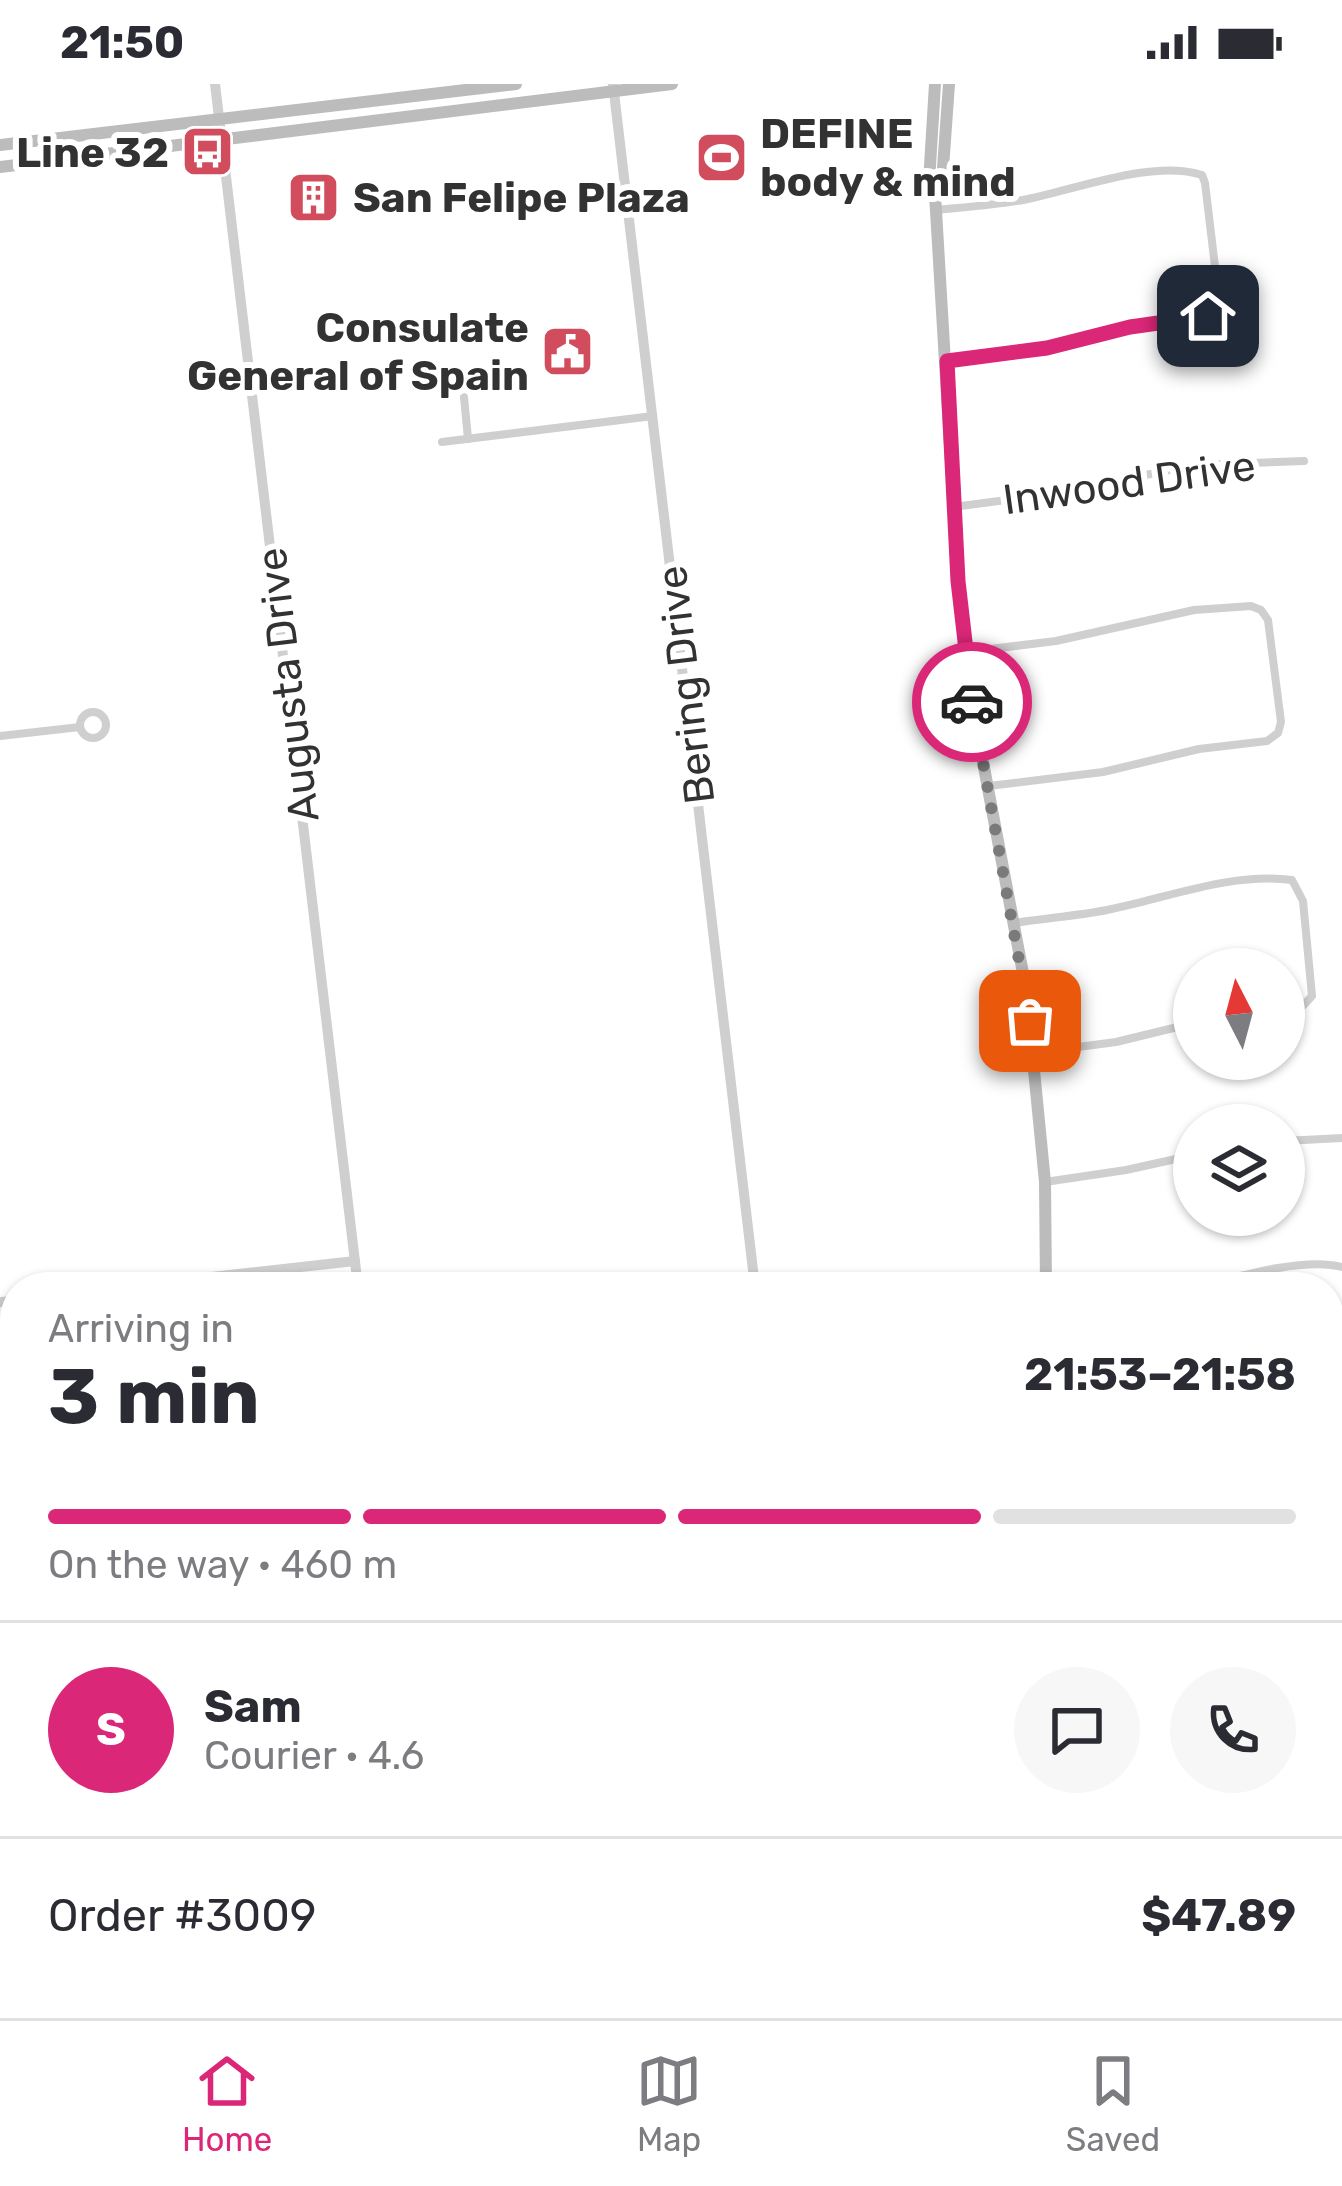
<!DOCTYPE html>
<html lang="en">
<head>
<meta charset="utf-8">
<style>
	:root { --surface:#fff; --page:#f7f7f7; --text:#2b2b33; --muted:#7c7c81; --line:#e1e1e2; --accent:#db2777 }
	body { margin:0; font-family:Rubik,sans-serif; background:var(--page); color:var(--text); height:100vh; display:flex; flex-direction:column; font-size:45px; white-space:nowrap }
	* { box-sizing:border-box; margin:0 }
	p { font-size:39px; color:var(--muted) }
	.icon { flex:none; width:66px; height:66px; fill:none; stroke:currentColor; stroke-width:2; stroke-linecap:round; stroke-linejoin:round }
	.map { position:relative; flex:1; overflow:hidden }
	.panel { position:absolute; left:0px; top:1188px; width:1344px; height:747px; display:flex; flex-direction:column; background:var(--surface); border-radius:48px 48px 0 0; box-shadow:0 3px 9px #0004 }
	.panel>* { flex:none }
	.needle { width:78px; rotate:354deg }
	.buttons { position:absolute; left:1173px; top:864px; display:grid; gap:24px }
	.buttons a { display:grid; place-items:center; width:132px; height:132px; border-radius:50%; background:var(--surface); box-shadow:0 3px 9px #0004; font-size:60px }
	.pin { position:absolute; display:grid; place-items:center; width:102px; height:102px; color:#fff; margin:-51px; border-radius:24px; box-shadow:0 6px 18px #0006 }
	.courier { position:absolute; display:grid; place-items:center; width:120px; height:120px; margin:-60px; border:9px solid #db2777; border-radius:50%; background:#fff; color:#222; box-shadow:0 3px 15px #0007 }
	.overview em { font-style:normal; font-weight:700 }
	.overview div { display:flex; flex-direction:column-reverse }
	.overview { display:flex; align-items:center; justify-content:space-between; height:204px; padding:0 48px }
	h1 { font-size:78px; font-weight:700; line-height:90px }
	.bar { display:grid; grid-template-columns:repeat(4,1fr); gap:18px 12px; align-content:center; height:144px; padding:0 48px }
	.bar i { height:15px; border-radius:9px; background:var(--line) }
	.bar .selected { background:var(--accent) }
	.bar p { grid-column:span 4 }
	.line { display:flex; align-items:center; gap:30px; padding:0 48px; border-top:3px solid var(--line) }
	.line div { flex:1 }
	.round { display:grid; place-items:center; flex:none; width:126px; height:126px; border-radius:63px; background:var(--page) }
	.status { display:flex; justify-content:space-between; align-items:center; height:84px; padding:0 60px; background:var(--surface); direction:ltr }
	.status svg { height:33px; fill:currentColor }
	.menu { display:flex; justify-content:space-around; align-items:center; height:168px; border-top:3px solid var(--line); background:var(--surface); font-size:33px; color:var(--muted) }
	.menu a { display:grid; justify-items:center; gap:6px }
	.menu .selected { color:var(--accent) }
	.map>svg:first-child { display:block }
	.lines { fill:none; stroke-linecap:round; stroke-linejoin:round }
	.minor { stroke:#cfcfcf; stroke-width:8 }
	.tertiary { stroke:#cfcfcf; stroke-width:10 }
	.secondary { stroke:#bcbcbc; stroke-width:12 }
	.primary { stroke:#aaa; stroke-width:14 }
	.done { stroke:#7a7a7a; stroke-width:12; stroke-dasharray:0 21.6 }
	.route { stroke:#db2777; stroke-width:15 }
	.labels { text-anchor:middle; stroke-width:12; stroke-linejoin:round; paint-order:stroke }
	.poi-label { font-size:42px; font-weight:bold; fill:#323232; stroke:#fff; text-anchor:start }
	.street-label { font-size:42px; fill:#323232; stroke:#fff }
</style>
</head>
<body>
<div class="status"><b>21:50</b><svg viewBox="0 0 49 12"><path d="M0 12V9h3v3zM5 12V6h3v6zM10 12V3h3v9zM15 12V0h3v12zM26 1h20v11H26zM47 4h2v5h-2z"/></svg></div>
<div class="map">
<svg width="1342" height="1934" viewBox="0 0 1342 1934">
	<rect width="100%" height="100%" fill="#fff"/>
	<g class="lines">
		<g class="minor">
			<path d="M 936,126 C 967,123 998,121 1028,115 C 1077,105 1154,75 1202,91 L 1205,99 L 1219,216 L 1208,232 L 1130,243 L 1047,264 L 947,277"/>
			<polyline points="464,313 468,355"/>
			<polyline points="442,358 653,332"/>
			<polyline points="953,423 1059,409 1194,381 1304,377"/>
			<polyline points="966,568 1056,557 1194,526 1251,522 1261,526 1268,536 1281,638 1278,649 1267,657 1199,665 1103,688 989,702"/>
			<circle cx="93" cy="641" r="13"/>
			<polyline points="0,652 80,643"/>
			<path d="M 1014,839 C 1045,834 1077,832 1107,826 C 1167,814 1231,788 1292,796 L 1303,817 L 1312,912 L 1300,925 L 1284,926"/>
			<polyline points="1033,969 1116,958 1194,939"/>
			<polyline points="1284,1057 1342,1054"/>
			<polyline points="1045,1098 1126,1086 1194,1071"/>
			<path d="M 1197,1203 C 1236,1193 1303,1173 1342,1183"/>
			<polyline points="1329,1302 1342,1300"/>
			<polyline points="1329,1424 1342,1424"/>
			<polyline points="1329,1546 1342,1545"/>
			<polyline points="1329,1906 1342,1906"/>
		</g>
		<g class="tertiary">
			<polyline points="215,0 358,1203"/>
			<polyline points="613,0 755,1203"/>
			<polyline points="121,1203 355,1177"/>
			<polyline points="0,1218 15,1217"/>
		</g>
		<g class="secondary">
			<polyline points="935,0 929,98 935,110 958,497 975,636 1026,905 1045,1098 1046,1203"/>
			<polyline points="0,61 516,0"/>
			<polyline points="0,83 672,0"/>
			<polyline points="935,110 942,98 949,0"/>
			<polyline points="0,1261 15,1313"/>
			<polyline points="0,1317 15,1349"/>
			<polyline points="198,1920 200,1934"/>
			<polyline points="215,1920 216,1934"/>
			<polyline points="1192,1920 1194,1934"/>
			<polyline points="1205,1920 1207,1934"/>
		</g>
		<g class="primary">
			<polyline points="1329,1696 1342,1695"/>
			<polyline points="1329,1719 1342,1717"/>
			<polyline points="0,1855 15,1854"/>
			<polyline points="1,1879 2,1867 15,1864"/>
		</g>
	</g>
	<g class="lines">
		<polyline class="done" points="972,618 1030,937"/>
		<polyline class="route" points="972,618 958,497 947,277 1047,264 1130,243 1208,232"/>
	</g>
	<defs>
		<symbol id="bus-square" viewBox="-11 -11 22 22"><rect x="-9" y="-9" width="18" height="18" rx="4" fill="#d14d5e" stroke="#fff"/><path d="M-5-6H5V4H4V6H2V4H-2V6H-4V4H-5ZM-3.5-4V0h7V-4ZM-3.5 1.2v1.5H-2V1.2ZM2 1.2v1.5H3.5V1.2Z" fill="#fff"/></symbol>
		<symbol id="stadium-square" viewBox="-11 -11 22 22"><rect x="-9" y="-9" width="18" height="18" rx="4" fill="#d14d5e" stroke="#fff"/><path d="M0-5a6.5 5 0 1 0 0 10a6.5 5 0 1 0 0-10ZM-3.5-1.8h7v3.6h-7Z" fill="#fff"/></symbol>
		<symbol id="building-square" viewBox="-11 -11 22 22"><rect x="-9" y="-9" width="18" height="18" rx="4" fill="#d14d5e" stroke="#fff"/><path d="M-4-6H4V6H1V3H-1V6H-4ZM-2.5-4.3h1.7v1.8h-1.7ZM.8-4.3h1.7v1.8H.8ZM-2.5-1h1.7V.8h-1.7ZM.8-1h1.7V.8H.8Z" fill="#fff"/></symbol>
		<symbol id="civic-square" viewBox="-11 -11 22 22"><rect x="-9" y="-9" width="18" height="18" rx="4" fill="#d14d5e" stroke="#fff"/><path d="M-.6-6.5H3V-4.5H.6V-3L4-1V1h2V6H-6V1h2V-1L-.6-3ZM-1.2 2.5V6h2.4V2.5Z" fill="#fff"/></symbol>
	</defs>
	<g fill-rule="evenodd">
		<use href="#bus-square" x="178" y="38" width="59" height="59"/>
		<use href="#stadium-square" x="692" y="44" width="59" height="59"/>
		<use href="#building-square" x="284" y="84" width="59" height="59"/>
		<use href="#civic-square" x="538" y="238" width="59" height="59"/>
	</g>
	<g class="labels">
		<g class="poi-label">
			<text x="760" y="64">DEFINE<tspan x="760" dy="48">body &amp; mind</tspan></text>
			<text x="169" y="83" text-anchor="end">Line 32</text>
			<text x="353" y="128">San Felipe Plaza</text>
			<text x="529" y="258" text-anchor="end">Consulate<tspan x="529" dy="48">General of Spain</tspan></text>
		</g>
		<g class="street-label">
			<text transform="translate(1129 398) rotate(-8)" y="15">Inwood Drive</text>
			<text transform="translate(287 601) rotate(-97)" y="15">Augusta Drive</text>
			<text transform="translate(685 601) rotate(-97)" y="15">Bering Drive</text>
		</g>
	</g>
</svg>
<div class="buttons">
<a><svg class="needle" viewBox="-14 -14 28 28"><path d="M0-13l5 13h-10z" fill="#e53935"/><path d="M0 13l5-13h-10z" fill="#7c7c81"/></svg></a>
<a><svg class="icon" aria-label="layers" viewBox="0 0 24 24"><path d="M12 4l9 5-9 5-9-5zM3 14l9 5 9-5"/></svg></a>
</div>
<div class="pin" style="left:1030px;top:937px;background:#ea580c"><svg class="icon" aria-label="bag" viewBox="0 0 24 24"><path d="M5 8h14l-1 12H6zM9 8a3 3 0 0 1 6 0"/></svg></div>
<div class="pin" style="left:1208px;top:232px;background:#1f2937"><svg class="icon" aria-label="home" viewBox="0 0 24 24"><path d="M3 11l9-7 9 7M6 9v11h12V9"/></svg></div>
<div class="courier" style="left:972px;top:618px"><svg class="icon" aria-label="car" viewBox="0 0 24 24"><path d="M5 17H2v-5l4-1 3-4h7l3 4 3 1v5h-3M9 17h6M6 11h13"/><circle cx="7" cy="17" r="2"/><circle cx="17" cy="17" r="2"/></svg></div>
<section class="panel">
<div class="overview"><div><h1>3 min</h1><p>Arriving in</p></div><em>21:53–21:58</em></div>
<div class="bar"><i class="selected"></i><i class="selected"></i><i class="selected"></i><i></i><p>On the way · 460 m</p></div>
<div class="line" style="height:216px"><b class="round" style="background:var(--accent);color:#fff">S</b><div><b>Sam</b><p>Courier · 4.6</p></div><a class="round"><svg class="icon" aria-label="chat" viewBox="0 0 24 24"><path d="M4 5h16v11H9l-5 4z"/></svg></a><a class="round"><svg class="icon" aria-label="phone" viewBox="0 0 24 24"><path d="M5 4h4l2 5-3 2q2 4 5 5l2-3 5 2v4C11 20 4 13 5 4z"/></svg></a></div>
<div class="line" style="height:156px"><div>Order #3009</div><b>$47.89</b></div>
</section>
</div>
<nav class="menu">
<a class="selected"><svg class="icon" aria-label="home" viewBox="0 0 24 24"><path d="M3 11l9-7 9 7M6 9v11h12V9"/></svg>Home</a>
<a><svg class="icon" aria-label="map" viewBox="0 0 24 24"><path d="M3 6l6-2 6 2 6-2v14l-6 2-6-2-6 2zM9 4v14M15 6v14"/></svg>Map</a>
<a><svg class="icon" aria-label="saved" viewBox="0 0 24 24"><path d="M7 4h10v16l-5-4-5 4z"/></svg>Saved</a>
</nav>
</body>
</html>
